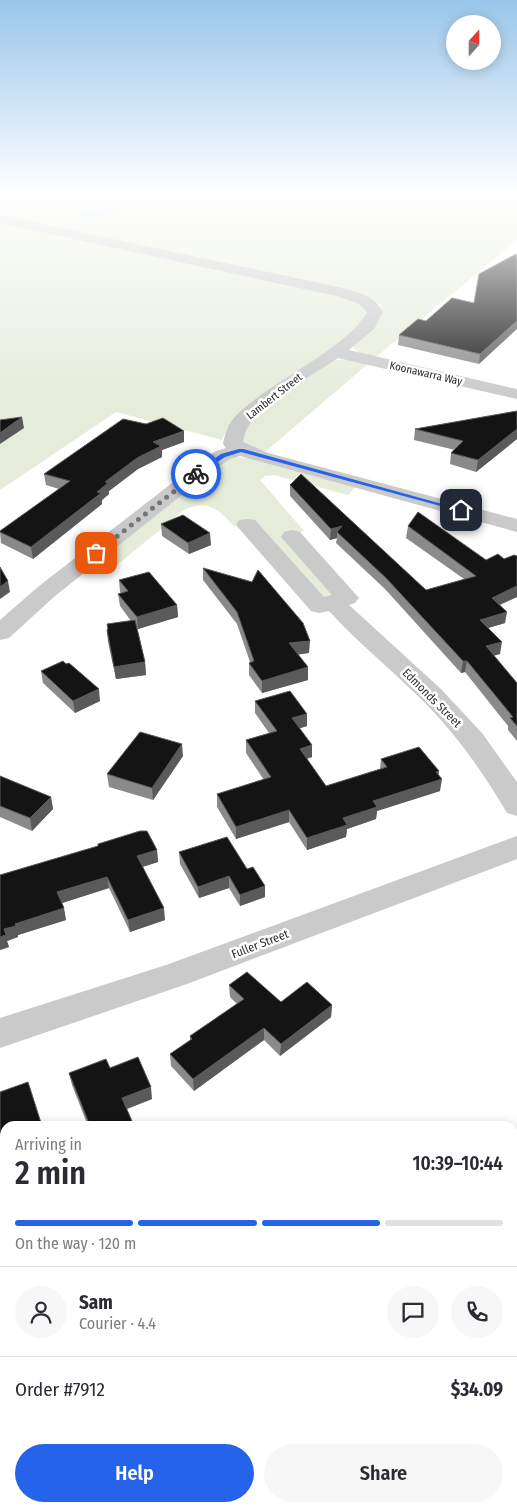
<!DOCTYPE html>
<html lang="en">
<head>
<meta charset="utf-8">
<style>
	:root { --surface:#fff; --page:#f7f7f7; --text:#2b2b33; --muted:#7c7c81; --line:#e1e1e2; --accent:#2563eb }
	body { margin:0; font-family:"Fira Sans Condensed",sans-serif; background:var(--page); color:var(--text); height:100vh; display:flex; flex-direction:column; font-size:19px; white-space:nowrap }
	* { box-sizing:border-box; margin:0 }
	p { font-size:16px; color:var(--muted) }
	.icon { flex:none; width:28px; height:28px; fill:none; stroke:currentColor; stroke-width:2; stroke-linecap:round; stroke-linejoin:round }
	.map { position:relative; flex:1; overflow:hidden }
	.panel { position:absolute; left:0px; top:1121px; width:518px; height:391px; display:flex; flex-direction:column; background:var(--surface); border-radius:15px 15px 0 0; box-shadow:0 2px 12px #0003 }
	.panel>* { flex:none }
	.needle { width:32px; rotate:21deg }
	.fabs { position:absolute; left:446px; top:15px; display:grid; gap:10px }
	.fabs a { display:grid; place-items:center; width:55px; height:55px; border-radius:50%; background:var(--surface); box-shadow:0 2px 12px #0003; font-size:25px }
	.pin { position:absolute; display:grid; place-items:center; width:42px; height:42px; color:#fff; margin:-21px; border-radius:10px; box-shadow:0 2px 8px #0006 }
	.courier { position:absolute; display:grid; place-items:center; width:50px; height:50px; margin:-25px; border:4px solid #2563eb; border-radius:50%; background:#fff; color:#222; box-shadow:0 1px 6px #0007 }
	.overview em { font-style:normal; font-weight:600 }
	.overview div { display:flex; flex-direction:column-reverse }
	.overview { display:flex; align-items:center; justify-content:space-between; height:85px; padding:0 15px }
	h1 { font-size:32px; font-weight:600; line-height:38px }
	.bar { display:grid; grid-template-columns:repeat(4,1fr); gap:8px 5px; align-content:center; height:60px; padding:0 15px }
	.bar i { height:6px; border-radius:4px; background:var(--line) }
	.bar .active { background:var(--accent) }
	.bar p { grid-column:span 4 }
	.line { display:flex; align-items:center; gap:12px; padding:0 15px; border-top:1px solid var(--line) }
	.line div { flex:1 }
	.round { display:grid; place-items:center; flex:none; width:52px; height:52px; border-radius:26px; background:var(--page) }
	.button { display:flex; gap:10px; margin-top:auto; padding:10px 15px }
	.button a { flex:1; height:58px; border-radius:30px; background:var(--accent); color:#fff; font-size:20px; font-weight:600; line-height:58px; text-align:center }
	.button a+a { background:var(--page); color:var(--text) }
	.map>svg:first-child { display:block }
	.green { fill:#e5ecd9; fill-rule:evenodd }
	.water { fill:#c3e1ee }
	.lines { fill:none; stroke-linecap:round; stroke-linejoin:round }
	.minor { fill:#cacaca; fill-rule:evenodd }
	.wall { fill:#8a8a8a }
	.shaded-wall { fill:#5a5a5a }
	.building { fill:#141414; stroke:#5a5a5a }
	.route { fill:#2563eb }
	.done { stroke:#767676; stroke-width:5; stroke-dasharray:0 9 }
	.labels { text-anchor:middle; stroke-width:5; stroke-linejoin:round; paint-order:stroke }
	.far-street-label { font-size:11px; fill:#2d2d2d; stroke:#fff }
	.street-label { font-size:12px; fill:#2d2d2d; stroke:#fff }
</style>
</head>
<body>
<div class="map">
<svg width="517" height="1512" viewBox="0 0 517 1512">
	<rect width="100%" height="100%" fill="#fff"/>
	<g class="green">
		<path d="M 0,192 L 201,192 L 201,197 C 207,204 217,205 227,205 L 233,196 L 226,192 L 517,192 L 517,240 L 376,357 L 358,352 L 352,346 L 378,321 L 383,313 L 380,304 L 372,300 L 0,216 ZM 113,199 L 142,199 L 98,217 L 81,218 L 79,213 L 81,211 Z"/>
		<polygon points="0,221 355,300 367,312 354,332 228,426 222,440 116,412 0,490"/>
		<polygon points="347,359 369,363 265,452 242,443 241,433 264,407 332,361"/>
		<path d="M 234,457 L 249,458 L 356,486 L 348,495 L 274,475 L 265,476 L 260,480 L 304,531 L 286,536 L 334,595 L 322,598 L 251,522 L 234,526 C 219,510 207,498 184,510 L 111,570 L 93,563 L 220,463 Z"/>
	</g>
	<g class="water">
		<path d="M 201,192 C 214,192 229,189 236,202 C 228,209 208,206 201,197 Z"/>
		<path d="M 128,196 L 142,198 C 132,205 89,225 79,215 C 84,206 117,197 128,196 Z"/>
	</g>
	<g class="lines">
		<g class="minor">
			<path d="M 0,215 L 338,287 C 356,292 374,294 383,312 L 374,329 L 349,350 L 517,389 L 517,399 L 338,358 C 316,373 254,408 246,431 C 244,434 244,439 243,442 L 268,453 L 517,519 L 517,532 L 240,456 L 230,459 L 212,471 L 55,596 L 9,638 L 0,640 L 0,620 L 39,586 L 198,463 L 216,451 L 226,448 L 223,444 C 224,439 225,434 227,429 C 231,418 244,408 253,401 C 283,377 350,344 367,312 L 359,304 L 336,296 L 0,223 Z"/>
			<path d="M 247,519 L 255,520 L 324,597 L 332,595 L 281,537 L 284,532 L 292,530 L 300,532 L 359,598 L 355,603 L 349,605 L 441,689 L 482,733 L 517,782 L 517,816 L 507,813 C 483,772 456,734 422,700 C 392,670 358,643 329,611 L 319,613 L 311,611 L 236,525 L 239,520 Z"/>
			<polygon points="517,836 517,859 187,984 0,1048 0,1018 166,965"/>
			<rect x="419" y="1508" width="46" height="4"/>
		</g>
	</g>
	<g class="wall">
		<polygon points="516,254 479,364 398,345 399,335 426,321 474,303"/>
		<polygon points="517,411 517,439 476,472 450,464 451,453 455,450 414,440 415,429"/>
		<polygon points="184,442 162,450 162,457 138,469 109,491 109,494 102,500 102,504 33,559 1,543 0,531 59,489 46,485 44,474"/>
		<polygon points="290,485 426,590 464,579 406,538 408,526 486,560 504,559 517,556 517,597 500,605 505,623 488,628 500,654 493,656 517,683 517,741 508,730 508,726 465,672 461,673 385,589 336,543 337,538 330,540 290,496"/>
		<polygon points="161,524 211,545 189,554 162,536"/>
		<polygon points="203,568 309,653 298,654 308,667 308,680 262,693 249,675 249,663 250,662 237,624 203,580"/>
		<polygon points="119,580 177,605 178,617 138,629 137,627 145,662 146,675 116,679 108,642 107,630 108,629 107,624 131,621 120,606 118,594 121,593 120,592"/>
		<polygon points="41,671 100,701 75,713 43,683"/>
		<polygon points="255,701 307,714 307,726 299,728 312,757 307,759 326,786 380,769 381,759 438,775 440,791 377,811 376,819 347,829 346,837 307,850 289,822 236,839 217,807 217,794 264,780 246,753 246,740 269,733 255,713"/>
		<polygon points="183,756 153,800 109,787 107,774"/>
		<polygon points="0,776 51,797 53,809 32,831 0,817"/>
		<polygon points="227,837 265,897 240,906 229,888 199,898 180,864 179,852"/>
		<polygon points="98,846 157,850 158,862 143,867 165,920 130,932 109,888 62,903 66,920 18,935 18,937 7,941 9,947 0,950 0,875"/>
		<polygon points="229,985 281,1002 332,1005 331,1017 280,1056 264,1040 194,1091 171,1066 170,1054 190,1040 190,1036 237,1004 230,997"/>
		<polygon points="110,1068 152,1099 127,1109 134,1126 88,1126 72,1085 69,1073"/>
		<polygon points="512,1184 517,1187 517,1296 512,1294"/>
		<polygon points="517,1454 517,1500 515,1500 516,1457"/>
	</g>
	<g class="shaded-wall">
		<polygon points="517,321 517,329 479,364 480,354"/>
		<polygon points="22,417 24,428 0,444 0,433"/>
		<polygon points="517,429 517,439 476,472 478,460"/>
		<polygon points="184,431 184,442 162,450 162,457 138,469 109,491 109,494 102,500 102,504 33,559 31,547 97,492 105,482 153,442"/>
		<polygon points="342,526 337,532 337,538 330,540 331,529"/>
		<polygon points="210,533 211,545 189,554 188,543"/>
		<polygon points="8,581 10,592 0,599 0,587"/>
		<polygon points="517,586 517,597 490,609 492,598"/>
		<polygon points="177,605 178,617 138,629 137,617"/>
		<polygon points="507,612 505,623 478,631 480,620"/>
		<polygon points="310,641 309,653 288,656 289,643"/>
		<polygon points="502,642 500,654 484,658 486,646"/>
		<polygon points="463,661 467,661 465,672 461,673"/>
		<polygon points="145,662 146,675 116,679 114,667"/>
		<polygon points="308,667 308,680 262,693 262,681"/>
		<polygon points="99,689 100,701 75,713 73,701"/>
		<polygon points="307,714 307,726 292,731 292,718"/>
		<polygon points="182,744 183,756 153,800 152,788"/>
		<polygon points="312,745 312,757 299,761 300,749"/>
		<polygon points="439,771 438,780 442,779 440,791 377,811 376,819 347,829 346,837 307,850 307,838 373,801"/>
		<polygon points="51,797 53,809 32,831 30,818"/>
		<polygon points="289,810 289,822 236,839 236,827"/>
		<polygon points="157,850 158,862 138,868 137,856"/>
		<polygon points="229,876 229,888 199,898 198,887"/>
		<polygon points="107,877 109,888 59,904 57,892"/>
		<polygon points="265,886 265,897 240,906 240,895"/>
		<polygon points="64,908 66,920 18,935 18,937 7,941 9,947 0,950 0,937 4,929 15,924"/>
		<polygon points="164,908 165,920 130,932 128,920"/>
		<polygon points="332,1005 331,1017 280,1056 281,1044"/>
		<polygon points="264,1028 264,1040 194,1091 193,1079"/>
		<polygon points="151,1087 152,1099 124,1110 122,1098"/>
		<polygon points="1,1364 5,1375 1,1377 0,1365"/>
	</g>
	<g class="building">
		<polygon points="516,254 517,260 517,321 480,354 399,335 418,319 426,321 452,298 474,303 479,274"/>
		<polygon points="517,411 517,429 478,460 451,453 463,441 415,429"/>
		<polygon points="22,417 0,433 0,420"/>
		<polygon points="163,418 184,431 153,442 161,446 137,458 105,482 108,483 97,492 101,493 31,547 0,532 0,531 70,481 44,474 123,419 146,424"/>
		<polygon points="301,474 426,590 476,576 408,526 418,512 486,560 498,554 504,559 514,555 517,556 517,586 492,598 507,612 480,620 502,642 486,646 517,683 517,726 510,718 513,717 467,661 463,661 386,578 337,532 342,526 331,529 290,485"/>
		<polygon points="183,515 210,533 188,543 161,524"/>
		<polygon points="0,567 8,581 0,587"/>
		<polygon points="203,568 252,582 258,570 303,623 310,641 289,643 308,667 262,681 249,663 254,661 237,612"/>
		<polygon points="149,572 177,605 137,617 118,594 128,591 119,580"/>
		<polygon points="135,620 145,662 114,667 107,630 108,629 107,624"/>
		<polygon points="63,661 66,664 69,663 99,689 73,701 41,671"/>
		<polygon points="290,691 307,714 292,718 312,745 300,749 326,786 387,767 381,759 419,747 439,771 436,772 442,779 373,801 377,807 343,818 347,825 307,838 289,810 236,827 217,794 271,777 246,740 277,731 255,701"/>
		<polygon points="140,732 182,744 152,788 107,774"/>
		<polygon points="0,776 51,797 30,818 0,806"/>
		<polygon points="140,831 147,831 157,850 137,856 164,908 128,920 107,877 57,892 64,908 15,924 16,926 4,929 6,935 0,937 0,875 98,846 98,844"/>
		<polygon points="227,837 247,869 253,867 265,886 240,895 229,876 198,887 179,852"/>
		<polygon points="247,972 281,1002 307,982 332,1005 281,1044 264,1028 193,1079 170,1054 192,1039 190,1036 244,999 229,985"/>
		<polygon points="138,1057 151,1087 122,1098 134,1126 90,1126 69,1073 106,1059 110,1068"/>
		<polygon points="28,1082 42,1126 5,1126 5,1372 1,1364 0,1365 0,1092"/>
		<polygon points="512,1184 517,1187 517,1283 512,1280"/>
		<polygon points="56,1508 154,1508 156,1512 58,1512"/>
	</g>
	<linearGradient id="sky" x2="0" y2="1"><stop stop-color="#99c6ea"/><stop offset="0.48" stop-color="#fff"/><stop offset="1" stop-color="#fff" stop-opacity="0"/></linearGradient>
	<rect width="517" height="404" fill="url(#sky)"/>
	<polygon class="route" points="239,449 243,449 464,510 459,511 241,452 225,457 198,475 193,474 221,454"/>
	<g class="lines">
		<polyline class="done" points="96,553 196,474"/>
	</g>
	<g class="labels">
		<g class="far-street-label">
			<text transform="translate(426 373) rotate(13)" y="4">Koonawarra Way</text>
			<text transform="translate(274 396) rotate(-38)" y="4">Lambert Street</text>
		</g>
		<g class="street-label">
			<text transform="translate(432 698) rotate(45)" y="4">Edmonds Street</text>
			<text transform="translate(260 944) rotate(-21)" y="4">Fuller Street</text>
		</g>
	</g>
</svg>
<div class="fabs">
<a><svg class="needle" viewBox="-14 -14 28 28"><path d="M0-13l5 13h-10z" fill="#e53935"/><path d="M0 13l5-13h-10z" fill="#7c7c81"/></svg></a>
</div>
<div class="pin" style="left:96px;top:553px;background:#ea580c"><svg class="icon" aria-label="bag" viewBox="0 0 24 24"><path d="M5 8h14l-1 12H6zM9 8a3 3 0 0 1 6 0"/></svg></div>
<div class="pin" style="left:461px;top:510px;background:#1f2937"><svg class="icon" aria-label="home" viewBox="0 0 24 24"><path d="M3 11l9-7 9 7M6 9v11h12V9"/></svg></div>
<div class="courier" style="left:196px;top:474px"><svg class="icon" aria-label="bike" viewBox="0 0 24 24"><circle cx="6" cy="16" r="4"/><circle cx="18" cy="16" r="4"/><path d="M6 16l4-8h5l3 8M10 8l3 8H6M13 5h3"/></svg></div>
<section class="panel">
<div class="overview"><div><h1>2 min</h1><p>Arriving in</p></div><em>10:39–10:44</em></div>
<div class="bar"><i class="active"></i><i class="active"></i><i class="active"></i><i></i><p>On the way · 120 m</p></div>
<div class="line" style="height:90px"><a class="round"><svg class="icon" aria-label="person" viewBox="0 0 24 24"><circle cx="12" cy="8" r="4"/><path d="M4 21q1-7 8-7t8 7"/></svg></a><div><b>Sam</b><p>Courier · 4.4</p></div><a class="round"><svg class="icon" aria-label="chat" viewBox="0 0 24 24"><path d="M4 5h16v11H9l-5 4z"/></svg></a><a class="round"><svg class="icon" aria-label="phone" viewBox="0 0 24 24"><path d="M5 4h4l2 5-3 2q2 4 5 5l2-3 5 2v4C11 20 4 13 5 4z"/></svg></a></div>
<div class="line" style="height:65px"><div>Order #7912</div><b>$34.09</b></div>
<div class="button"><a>Help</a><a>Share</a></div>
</section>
</div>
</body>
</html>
